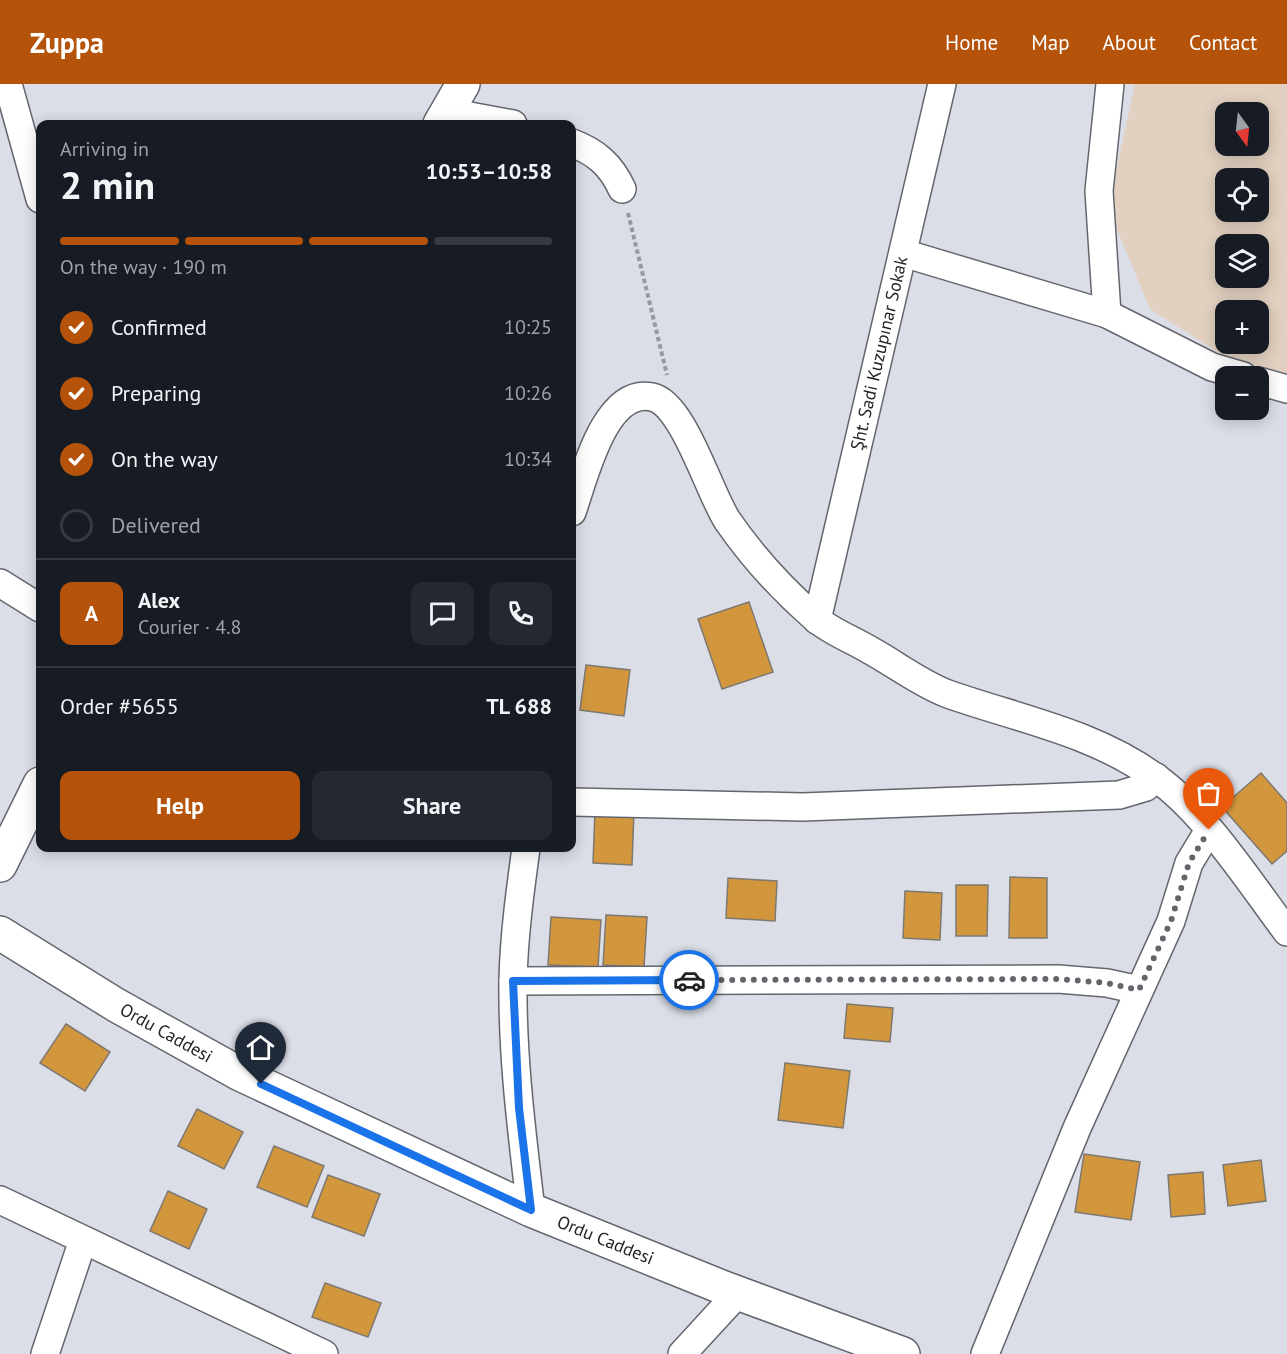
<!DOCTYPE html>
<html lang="en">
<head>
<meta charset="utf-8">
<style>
	:root { --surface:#171b24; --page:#242831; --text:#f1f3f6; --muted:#9ea1a6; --line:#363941; --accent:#b45309 }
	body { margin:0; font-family:"PT Sans",sans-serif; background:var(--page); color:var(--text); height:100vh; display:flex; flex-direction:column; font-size:22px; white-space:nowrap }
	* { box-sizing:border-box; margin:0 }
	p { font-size:20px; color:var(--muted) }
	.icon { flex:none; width:33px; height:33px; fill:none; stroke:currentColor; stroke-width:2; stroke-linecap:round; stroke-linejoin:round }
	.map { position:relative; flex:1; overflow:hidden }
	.drawer { position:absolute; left:36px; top:36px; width:540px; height:732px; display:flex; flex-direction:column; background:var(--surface); border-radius:12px; box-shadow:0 3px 15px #0003 }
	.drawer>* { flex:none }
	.needle { width:39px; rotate:165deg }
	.controls { position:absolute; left:1215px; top:18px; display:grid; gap:12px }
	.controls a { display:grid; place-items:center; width:54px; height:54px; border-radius:12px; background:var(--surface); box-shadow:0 3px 15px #0003; font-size:30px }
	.pin { position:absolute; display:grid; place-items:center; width:51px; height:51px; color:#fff; margin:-62px -26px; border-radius:50% 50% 50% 0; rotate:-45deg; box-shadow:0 0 6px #0007 }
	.pin .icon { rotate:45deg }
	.courier { position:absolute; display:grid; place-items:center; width:60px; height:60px; margin:-30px; border:4px solid #1a73e8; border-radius:50%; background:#fff; color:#222; box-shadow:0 2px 8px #0007 }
	.head em { font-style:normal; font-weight:800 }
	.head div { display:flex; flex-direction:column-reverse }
	.head { display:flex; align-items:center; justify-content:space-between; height:102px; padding:0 24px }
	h1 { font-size:39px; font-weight:800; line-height:45px }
	.bar { display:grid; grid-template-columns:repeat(4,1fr); gap:9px 6px; align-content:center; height:72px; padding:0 24px }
	.bar i { height:8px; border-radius:4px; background:var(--line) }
	.bar .selected { background:var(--accent) }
	.bar p { grid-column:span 4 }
	.line { display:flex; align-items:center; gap:15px; padding:0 24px; border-top:2px solid var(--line) }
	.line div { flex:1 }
	.round { display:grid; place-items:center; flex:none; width:63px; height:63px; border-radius:12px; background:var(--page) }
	ol { padding:0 24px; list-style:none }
	li { display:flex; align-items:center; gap:18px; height:66px }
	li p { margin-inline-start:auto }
	li .icon { padding:6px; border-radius:50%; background:var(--accent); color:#fff; stroke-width:4 }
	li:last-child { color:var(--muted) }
	li i { width:33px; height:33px; border:3px solid var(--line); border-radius:50% }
	.button { display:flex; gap:12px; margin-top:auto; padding:12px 24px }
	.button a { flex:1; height:69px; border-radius:12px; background:var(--accent); color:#fff; font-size:24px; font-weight:800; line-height:69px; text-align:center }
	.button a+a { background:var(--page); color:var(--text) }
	header { display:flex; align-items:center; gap:36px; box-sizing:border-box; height:84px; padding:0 30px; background:var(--accent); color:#fff }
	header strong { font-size:28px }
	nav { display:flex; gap:33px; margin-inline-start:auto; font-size:21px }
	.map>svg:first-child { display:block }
	.medical { fill:#e2d1c0; fill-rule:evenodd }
	.building { fill:#d2973d; stroke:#7e7871; stroke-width:1.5 }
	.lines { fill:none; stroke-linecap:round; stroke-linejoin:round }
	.street-casing { stroke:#64666e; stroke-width:30 }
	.secondary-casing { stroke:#64666e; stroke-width:36 }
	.path { stroke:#9799a0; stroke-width:4; stroke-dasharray:4.5 3; stroke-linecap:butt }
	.street { stroke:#fff; stroke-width:27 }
	.secondary { stroke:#fff; stroke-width:33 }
	.done { stroke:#63656b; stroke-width:6; stroke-dasharray:0 10.8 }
	.route { stroke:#1a73e8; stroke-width:8 }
	.labels { text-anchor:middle; stroke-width:4.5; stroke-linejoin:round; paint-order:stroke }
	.street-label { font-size:18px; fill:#232428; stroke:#dbdee7 }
</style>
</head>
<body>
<header>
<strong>Zuppa</strong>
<nav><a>Home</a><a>Map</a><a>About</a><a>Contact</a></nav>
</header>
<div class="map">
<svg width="1287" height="1270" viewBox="0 0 1287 1270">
	<rect width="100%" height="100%" fill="#dbdee7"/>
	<path class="medical" d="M 1135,0 L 1287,0 L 1287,292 L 1219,269 L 1150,225 L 1108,124 ZM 1226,28 L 1258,28 L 1258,62 L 1226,62 ZM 1226,94 L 1258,94 L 1258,128 L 1226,128 ZM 1226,160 L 1258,160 L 1258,194 L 1226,194 ZM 1226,226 L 1258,226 L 1258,260 L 1226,260 Z"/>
	<g class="building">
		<polygon points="749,518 773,588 722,605 698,535"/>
		<polygon points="586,581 630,586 624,632 580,626"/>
		<polygon points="1261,689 1287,719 1287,767 1272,780 1222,723"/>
		<polygon points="595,726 634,727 632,781 593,779"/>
		<polygon points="1010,793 1047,794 1047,854 1009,854"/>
		<polygon points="728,794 777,797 775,837 726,834"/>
		<polygon points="956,801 988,801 987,852 956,852"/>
		<polygon points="905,807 942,809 940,856 903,854"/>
		<polygon points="606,831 647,833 644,883 603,881"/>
		<polygon points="551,833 601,836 598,883 548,881"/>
		<polygon points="847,920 893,924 890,958 844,954"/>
		<polygon points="66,940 110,968 85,1007 40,979"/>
		<polygon points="785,979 850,987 843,1044 778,1036"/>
		<polygon points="197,1025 243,1048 224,1085 178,1062"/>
		<polygon points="274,1062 324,1082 307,1123 257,1103"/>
		<polygon points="1084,1070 1140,1078 1131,1136 1075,1128"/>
		<polygon points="1261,1076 1266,1117 1228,1122 1223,1081"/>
		<polygon points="1203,1088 1205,1130 1171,1133 1168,1091"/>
		<polygon points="328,1091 380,1110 364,1152 312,1133"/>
		<polygon points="168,1107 207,1125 189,1165 150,1147"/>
		<polygon points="325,1199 381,1219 368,1253 312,1233"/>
	</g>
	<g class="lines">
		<defs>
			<g id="street">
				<polyline points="8,0 40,115"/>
				<polyline points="448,28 513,40"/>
				<path d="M 572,59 C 596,68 611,81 622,105"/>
				<polyline points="903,169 1107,230 1212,283 1243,292"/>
				<polyline points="1107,230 1099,107 1110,0"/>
				<polyline points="1258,297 1287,305"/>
				<path d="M 572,428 C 584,395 604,303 652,313 C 683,319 709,408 727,436 C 751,471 783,506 815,534 C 830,547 851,555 868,565 C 894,579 921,600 948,610 C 1019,635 1093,648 1155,693 C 1205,728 1250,799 1287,848"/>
				<polyline points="0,499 40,524"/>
				<path id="s1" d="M 817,536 L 942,0"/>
				<polyline points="572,718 803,723 1119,711 1146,703 1156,693"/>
				<path d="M 526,764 C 520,808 514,852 513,896 C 512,973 522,1050 531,1126"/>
				<polyline points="513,897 1058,895 1107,899 1139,906"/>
				<polyline points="0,1116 324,1270"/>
				<polyline points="45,1270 83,1156"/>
				<polyline points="682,1270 738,1209"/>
				<polyline points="985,1270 1077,1044 1171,837 1189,779 1209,746"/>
			</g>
			<g id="secondary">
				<polyline points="440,40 463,0"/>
				<polyline points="0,781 40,700"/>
				<path id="s2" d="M 0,849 L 116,921 L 240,990 L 531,1126 L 724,1204 L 903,1270"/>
			</g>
		</defs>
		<use href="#street" class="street-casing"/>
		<use href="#secondary" class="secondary-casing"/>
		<polyline class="path" points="628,129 667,291"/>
		<use href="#street" class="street"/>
		<use href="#secondary" class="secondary"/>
	</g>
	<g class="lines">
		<polyline class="done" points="689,896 1058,895 1107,899 1139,906 1171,837 1189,779 1209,746"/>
		<polyline class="route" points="261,1000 531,1126 519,1024 513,897 689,896"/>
	</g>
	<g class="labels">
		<g class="street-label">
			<text dy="6" stroke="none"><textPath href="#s1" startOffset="274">Şht. Sadi Kuzupınar Sokak</textPath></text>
			<text dy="6" stroke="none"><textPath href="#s2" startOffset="194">Ordu Caddesi</textPath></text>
			<text dy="6" stroke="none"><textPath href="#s2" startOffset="680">Ordu Caddesi</textPath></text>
		</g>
	</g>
</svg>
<div class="controls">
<a><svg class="needle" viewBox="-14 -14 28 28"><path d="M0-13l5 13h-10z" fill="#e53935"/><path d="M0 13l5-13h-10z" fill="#9ea1a6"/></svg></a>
<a><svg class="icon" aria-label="locate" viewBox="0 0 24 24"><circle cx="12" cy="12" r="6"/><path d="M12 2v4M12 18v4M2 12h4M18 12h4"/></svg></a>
<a><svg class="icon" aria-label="layers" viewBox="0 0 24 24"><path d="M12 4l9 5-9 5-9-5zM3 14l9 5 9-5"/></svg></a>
<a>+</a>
<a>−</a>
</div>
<div class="pin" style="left:1209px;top:746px;background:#ea580c"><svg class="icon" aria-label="bag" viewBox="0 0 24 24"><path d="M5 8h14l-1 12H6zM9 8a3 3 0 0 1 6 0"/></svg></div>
<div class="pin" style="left:261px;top:1000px;background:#1f2937"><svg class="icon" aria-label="home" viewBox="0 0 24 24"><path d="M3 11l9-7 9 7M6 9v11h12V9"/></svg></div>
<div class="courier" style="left:689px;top:896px"><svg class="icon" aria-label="car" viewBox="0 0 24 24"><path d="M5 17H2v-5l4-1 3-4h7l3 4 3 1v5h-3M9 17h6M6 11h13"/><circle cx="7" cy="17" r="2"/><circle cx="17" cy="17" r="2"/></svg></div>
<section class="drawer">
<div class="head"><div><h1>2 min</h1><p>Arriving in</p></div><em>10:53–10:58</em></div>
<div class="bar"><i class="selected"></i><i class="selected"></i><i class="selected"></i><i></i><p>On the way · 190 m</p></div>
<ol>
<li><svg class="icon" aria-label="check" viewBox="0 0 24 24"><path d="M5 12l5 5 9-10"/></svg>Confirmed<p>10:25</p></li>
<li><svg class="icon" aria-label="check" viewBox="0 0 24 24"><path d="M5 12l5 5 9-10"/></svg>Preparing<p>10:26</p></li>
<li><svg class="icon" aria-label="check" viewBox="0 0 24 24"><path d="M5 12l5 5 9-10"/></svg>On the way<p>10:34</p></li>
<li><i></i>Delivered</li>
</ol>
<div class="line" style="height:108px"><b class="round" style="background:var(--accent);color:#fff">A</b><div><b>Alex</b><p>Courier · 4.8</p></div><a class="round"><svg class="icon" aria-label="chat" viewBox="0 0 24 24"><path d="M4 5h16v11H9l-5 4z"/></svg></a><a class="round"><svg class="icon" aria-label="phone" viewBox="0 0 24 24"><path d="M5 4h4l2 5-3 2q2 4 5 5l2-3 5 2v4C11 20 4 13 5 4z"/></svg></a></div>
<div class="line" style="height:78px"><div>Order #5655</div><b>TL 688</b></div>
<div class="button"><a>Help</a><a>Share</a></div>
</section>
</div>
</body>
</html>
